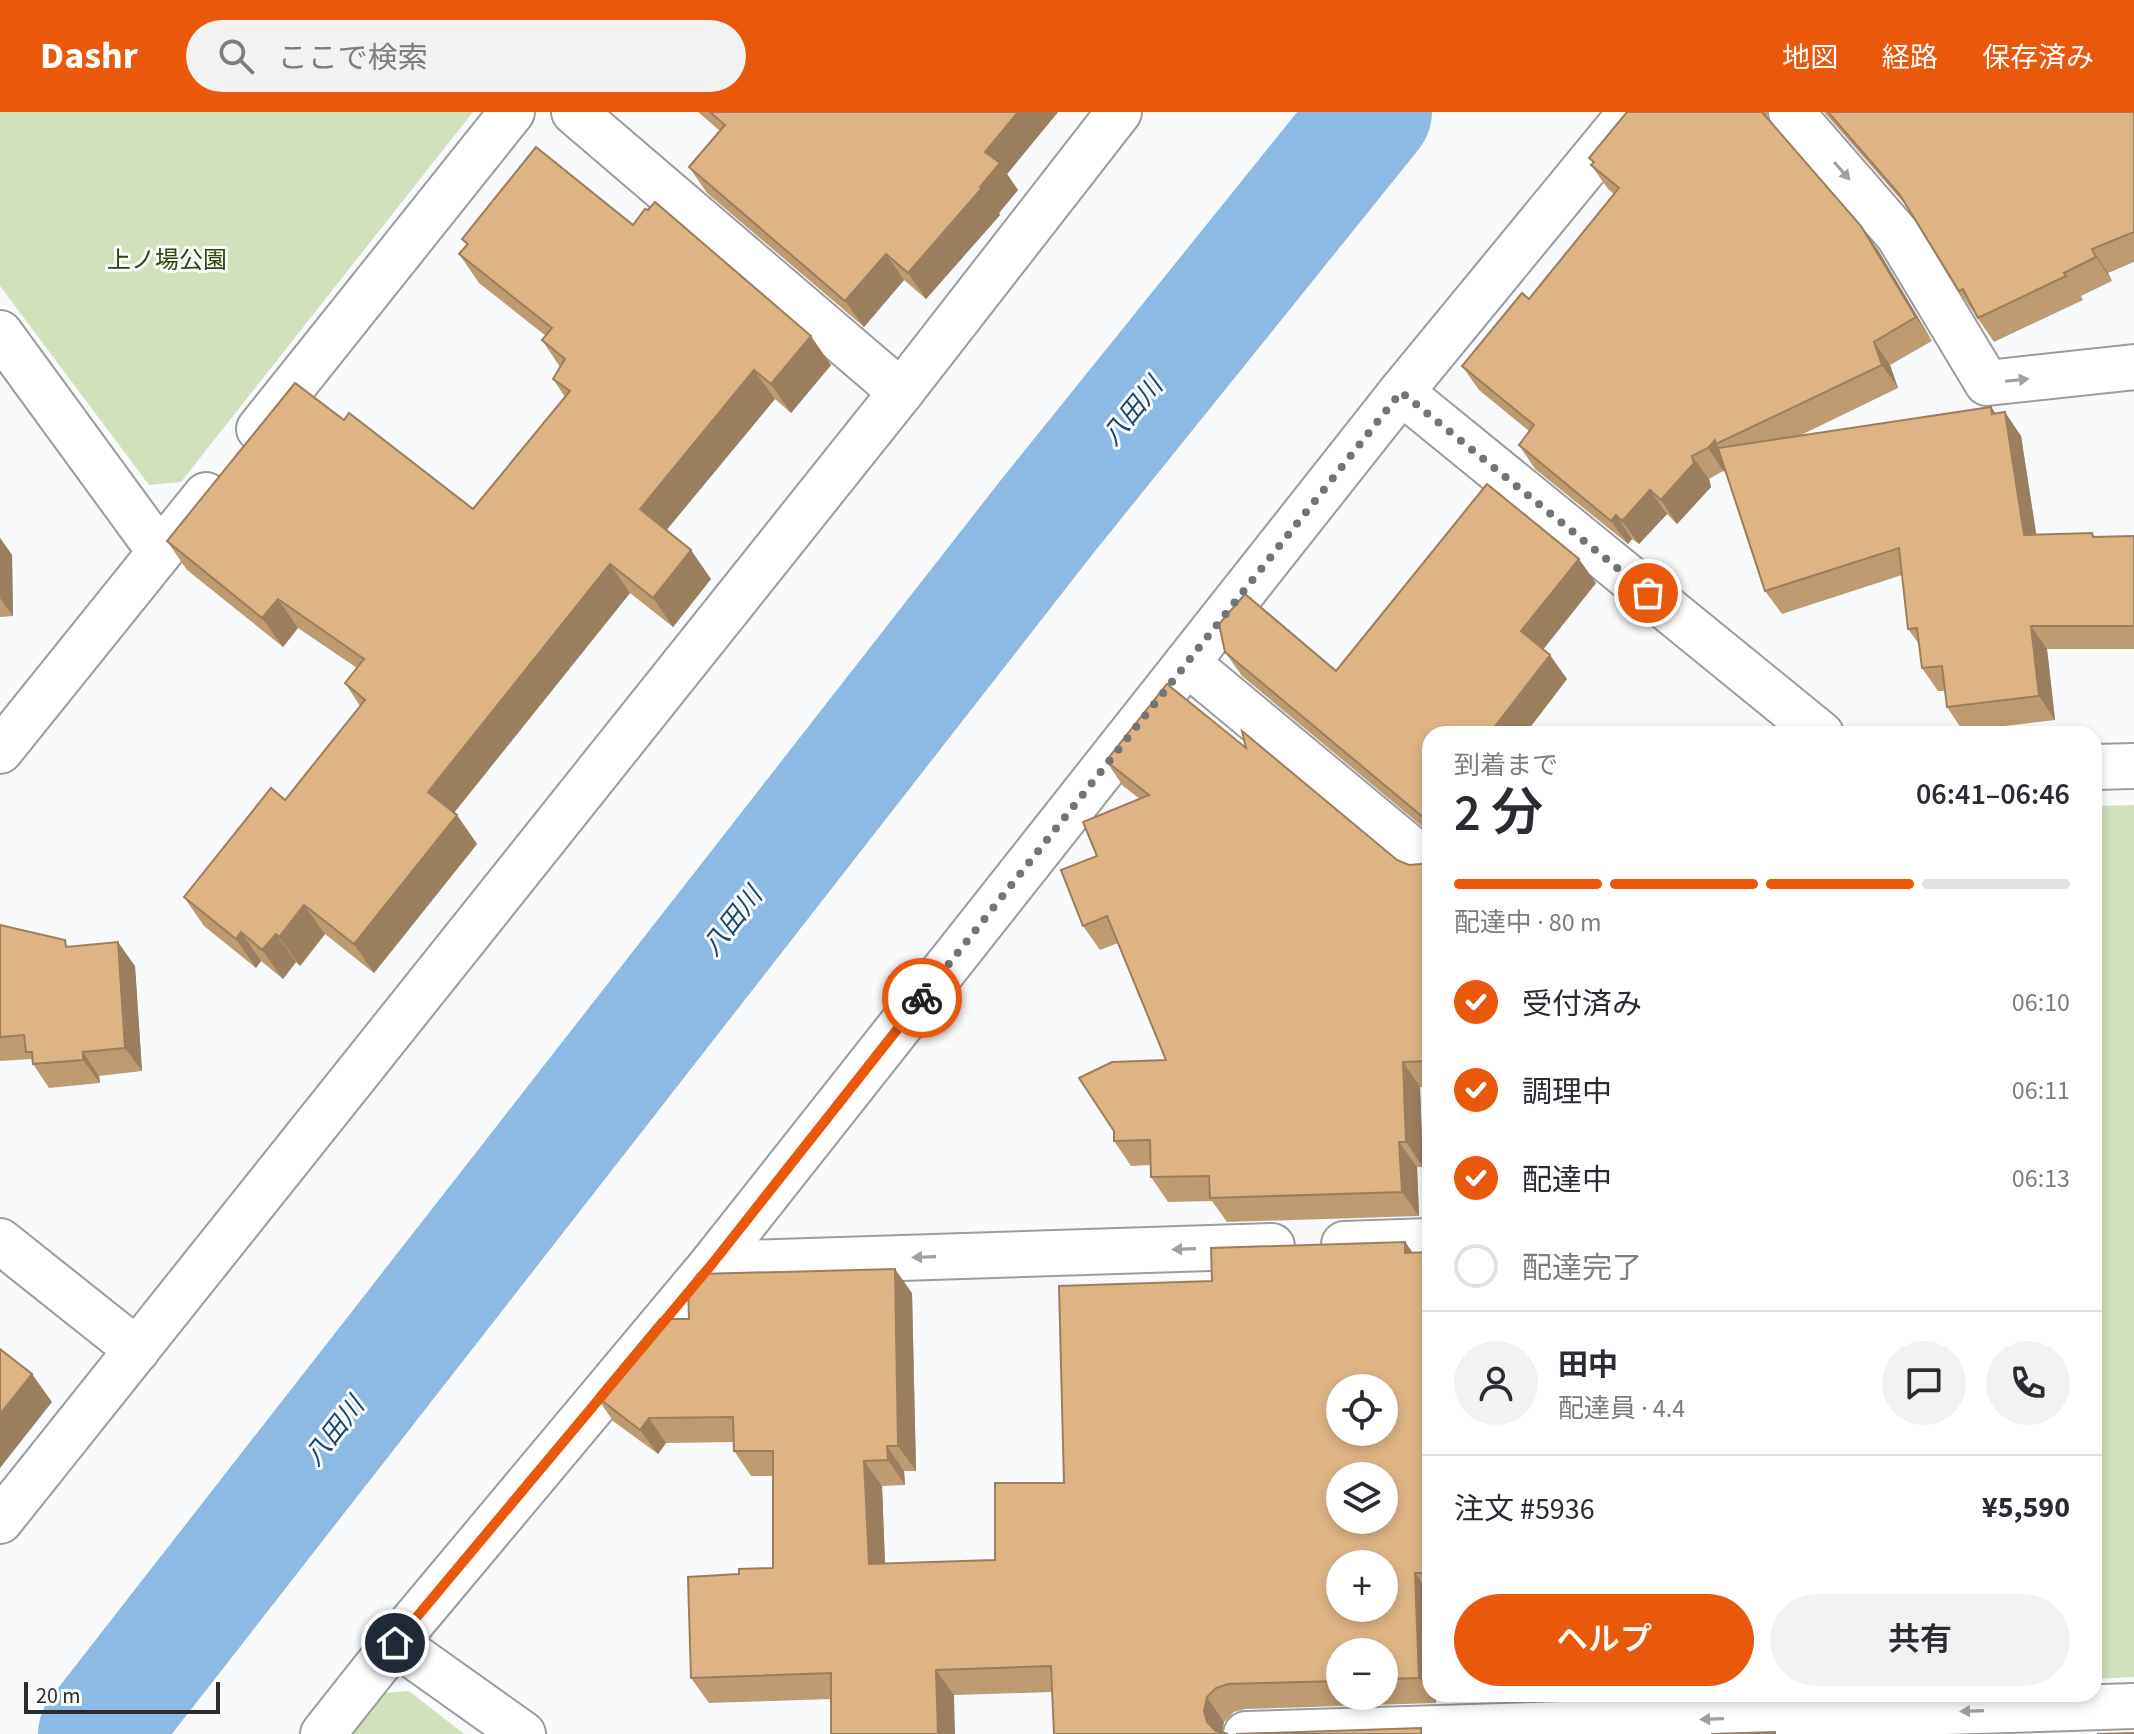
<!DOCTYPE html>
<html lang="ja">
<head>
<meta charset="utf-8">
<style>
	:root { --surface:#fff; --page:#f2f2f3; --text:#2b2b33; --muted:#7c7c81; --line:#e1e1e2; --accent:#ea580c }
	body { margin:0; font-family:"Source Sans 3","Noto Sans JP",sans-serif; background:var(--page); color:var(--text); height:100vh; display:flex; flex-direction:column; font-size:30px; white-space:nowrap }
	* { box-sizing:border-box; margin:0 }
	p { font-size:26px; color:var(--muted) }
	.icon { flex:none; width:44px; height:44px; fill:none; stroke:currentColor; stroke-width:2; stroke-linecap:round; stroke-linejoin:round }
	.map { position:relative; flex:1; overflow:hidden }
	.side { position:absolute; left:1422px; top:614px; width:680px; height:976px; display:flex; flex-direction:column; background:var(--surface); border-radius:24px; box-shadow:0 4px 12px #0003 }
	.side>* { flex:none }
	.tools { position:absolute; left:1326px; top:1262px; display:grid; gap:16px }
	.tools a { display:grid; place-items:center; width:72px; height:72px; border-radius:50%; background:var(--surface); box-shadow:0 4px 12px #0003; font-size:40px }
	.scale { position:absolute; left:24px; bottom:20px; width:196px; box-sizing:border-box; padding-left:8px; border:4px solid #2b2c2c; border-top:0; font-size:22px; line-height:28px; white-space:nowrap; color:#2b2c2c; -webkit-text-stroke:6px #f9fafb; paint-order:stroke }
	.pin { position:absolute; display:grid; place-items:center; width:68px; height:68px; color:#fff; margin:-34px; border:4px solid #fff; border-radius:50%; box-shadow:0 2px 8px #0007 }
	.courier { position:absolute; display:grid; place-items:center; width:80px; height:80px; margin:-40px; border:6px solid #ea580c; border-radius:50%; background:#fff; color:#222; box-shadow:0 2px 10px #0007 }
	.overview em { font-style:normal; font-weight:600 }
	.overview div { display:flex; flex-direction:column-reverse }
	.overview { display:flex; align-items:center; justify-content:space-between; height:136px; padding:0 32px }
	h1 { font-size:52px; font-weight:600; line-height:60px }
	.bar { display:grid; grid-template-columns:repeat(4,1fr); gap:12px 8px; align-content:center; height:96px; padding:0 32px }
	.bar i { height:10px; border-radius:6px; background:var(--line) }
	.bar .active { background:var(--accent) }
	.bar p { grid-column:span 4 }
	.line { display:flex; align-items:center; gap:20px; padding:0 32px; border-top:2px solid var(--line) }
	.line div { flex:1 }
	.round { display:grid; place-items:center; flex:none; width:84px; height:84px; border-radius:42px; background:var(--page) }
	ol { padding:0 32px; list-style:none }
	li { display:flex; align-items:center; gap:24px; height:88px }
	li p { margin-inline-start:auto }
	li .icon { padding:8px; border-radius:50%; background:var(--accent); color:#fff; stroke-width:4 }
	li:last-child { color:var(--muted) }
	li i { width:44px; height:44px; border:4px solid var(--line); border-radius:50% }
	.primary-button { display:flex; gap:16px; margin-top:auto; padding:16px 32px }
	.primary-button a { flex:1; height:92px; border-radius:48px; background:var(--accent); color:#fff; font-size:32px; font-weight:600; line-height:92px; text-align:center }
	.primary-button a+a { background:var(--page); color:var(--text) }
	header { display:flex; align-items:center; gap:48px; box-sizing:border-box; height:112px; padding:0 40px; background:var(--accent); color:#fff }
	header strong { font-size:38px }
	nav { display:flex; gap:44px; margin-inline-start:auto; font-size:28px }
	.search { width:560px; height:72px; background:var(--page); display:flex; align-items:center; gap:20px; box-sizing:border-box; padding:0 28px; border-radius:44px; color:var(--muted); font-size:30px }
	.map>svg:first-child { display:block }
	.green { fill:#d0e1bc }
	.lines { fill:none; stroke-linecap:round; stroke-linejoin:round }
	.river { stroke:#8dbae5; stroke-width:118 }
	.minor-casing { stroke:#9c9c9e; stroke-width:48 }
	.minor { stroke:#fff; stroke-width:44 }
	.wall { fill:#bf9b72; fill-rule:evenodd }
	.shaded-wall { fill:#9b7e5d }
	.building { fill:#deb485; stroke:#9b7e5d; stroke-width:2; fill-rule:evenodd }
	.oneway { fill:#a0a0a0 }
	.done { stroke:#737474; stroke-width:8; stroke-dasharray:0 14.4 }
	.route { stroke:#ea580c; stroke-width:10 }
	.labels { text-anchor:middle; stroke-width:6; stroke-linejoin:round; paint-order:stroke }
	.park-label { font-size:24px; fill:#2f4508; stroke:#f9fafb }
	.water-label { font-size:26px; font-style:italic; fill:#164670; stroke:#f9fafb }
</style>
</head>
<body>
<header>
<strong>Dashr</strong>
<div class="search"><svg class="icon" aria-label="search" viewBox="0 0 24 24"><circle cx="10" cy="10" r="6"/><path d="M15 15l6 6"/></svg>ここで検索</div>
<nav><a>地図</a><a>経路</a><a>保存済み</a></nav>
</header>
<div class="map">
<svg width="2134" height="1622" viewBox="0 0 2134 1622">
	<rect width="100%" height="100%" fill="#f9fafb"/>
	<g class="green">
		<polygon points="0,0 473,0 181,370 149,373 0,174"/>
		<polygon points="2134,693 2134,1565 2094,1567 2094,694"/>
		<polygon points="409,1579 464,1622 352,1622 385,1581"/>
	</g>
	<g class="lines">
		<polyline class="river" points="97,1622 1046,406 1373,0"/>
		<defs>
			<g id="minor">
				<polyline points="574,0 901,280"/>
				<polyline points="1791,0 1898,123 1987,271 2134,255"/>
				<polyline points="0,221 160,440"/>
				<polyline points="1401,280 1821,622"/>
				<polyline points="259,317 512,0"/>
				<polyline points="1187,551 1430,753"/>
				<polyline points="0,639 206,383"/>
				<polyline points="2094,655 2134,654"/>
				<polyline points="0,1129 137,1238"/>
				<polyline points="1344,1132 1430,1129"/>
				<polyline points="712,1152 1272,1134"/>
				<polyline points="0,1409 901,280 1119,0"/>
				<polyline points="395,1531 523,1622"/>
				<polyline points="323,1622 395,1531 712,1152 1401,280 1631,0"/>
				<polyline points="1246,1622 2134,1594"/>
			</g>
		</defs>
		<use href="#minor" class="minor-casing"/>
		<use href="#minor" class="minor"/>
	</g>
	<g class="wall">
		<polygon points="698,0 1058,0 1007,62 1018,78 999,101 1000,103 926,187 904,168 864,215 707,81 689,55 720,19"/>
		<polygon points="1627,0 1767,0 1767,6 1878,138 1932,229 1890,253 1898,276 1799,324 1991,295 1996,302 2021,324 2036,423 2092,421 2095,425 2134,424 2134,537 2047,537 2055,608 1963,619 1947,595 1945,579 1938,579 1922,556 1919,532 1908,517 1902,463 1782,502 1765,479 1725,358 1709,367 1711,375 1677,412 1667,402 1639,432 1632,427 1628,432 1535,357 1519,333 1529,319 1479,278 1462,254 1529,187 1614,82 1608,77 1591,53 1593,51 1589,46"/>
		<polygon points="1824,0 2134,0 2134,150 2108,161 2112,169 2081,184 2083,188 1994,230 1959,179 1910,98"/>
		<polygon points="633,113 831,253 791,301 775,287 666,418 711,467 673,515 630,481 454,701 477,732 374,861 325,822 300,854 296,850 283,867 261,849 256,856 204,814 184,785 285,688 360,594 345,571 357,556 298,516 283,535 187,458 167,429 344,308 473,397 565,285 553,267 560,255 542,228 546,224 479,171 459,142 467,133 462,127"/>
		<polygon points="0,426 12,443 13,504 0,505"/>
		<polygon points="1596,471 1543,537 1567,567 1525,622 1430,622 1430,721 1242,564 1225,540 1336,559"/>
		<polygon points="1246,636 1397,748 1409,753 1421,752 1430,746 1430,975 1420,975 1423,1055 1417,1055 1419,1104 1227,1110 1212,1089 1168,1090 1151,1065 1151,1053 1131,1054 1114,1029 1166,948 1118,831 1100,838 1083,814 1097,744 1140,687 1123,674 1106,649"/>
		<polygon points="0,813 135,854 142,959 99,964 100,971 49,976 33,952 31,947 0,949"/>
		<path d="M 1405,1130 L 1413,1141 L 1430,1140 L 1430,1582 L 1436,1582 L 1436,1591 L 1245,1597 L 1234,1600 L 1224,1610 L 1052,1580 L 709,1591 L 691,1566 L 739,1462 L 773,1456 L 773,1364 L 751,1364 L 734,1339 L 734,1330 L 666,1331 L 658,1342 L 613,1309 L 596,1284 L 689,1207 L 912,1181 L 916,1359 L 904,1359 L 905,1373 L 882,1374 L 885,1452 L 995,1448 L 1064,1371 L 1212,1169 ZM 1340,1540 L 1384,1540 L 1384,1584 L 1340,1584 Z"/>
	</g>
	<g class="shaded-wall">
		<polygon points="1018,0 1058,0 1007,62 1018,78 999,101 1000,103 926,187 908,161 980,75 985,40"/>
		<polygon points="1861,114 1878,138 1932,229 1916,205"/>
		<polygon points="2092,137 2108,161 2112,169 2096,145"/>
		<polygon points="886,142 904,168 864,215 845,189"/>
		<polygon points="811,224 831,253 791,301 771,272"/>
		<polygon points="1874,230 1890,253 1898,276 1882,253"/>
		<polygon points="754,258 775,287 660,426 640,397"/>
		<polygon points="1991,295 2007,318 2005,300 2021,324 2040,446 2024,423"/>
		<polygon points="1715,328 1716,332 1731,352 1724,360 1708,336"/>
		<polygon points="1692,344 1709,367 1711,375 1677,412 1661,388"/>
		<polygon points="1650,378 1667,402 1639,432 1622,409"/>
		<polygon points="1616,403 1632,427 1628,432 1611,409"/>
		<polygon points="0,426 12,443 13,504 0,486"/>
		<polygon points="691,438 711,467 673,515 653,486"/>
		<polygon points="1579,447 1596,471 1538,544 1521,519"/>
		<polygon points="610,452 630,481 448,708 428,680"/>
		<polygon points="278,487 298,516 283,535 262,506"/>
		<polygon points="2031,514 2047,537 2055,608 2039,584"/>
		<polygon points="1550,543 1567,567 1525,622 1489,622"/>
		<polygon points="457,703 477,732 374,861 354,832"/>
		<polygon points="304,793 325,822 300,854 279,825"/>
		<polygon points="241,820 261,849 256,856 236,827"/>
		<polygon points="276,822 296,850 283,867 262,838"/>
		<polygon points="118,830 135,854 142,959 125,936"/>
		<polygon points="83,940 99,964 100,971 83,948"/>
		<polygon points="1403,950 1420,975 1423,1055 1406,1030"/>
		<polygon points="1399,1030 1417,1055 1419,1104 1402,1080"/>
		<polygon points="1405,1130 1422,1154 1405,1141"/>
		<polygon points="895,1157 912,1181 916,1359 898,1334"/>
		<polygon points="32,1262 52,1290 0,1356 0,1302"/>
		<polygon points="649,1306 666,1331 658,1342 640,1318"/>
		<polygon points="887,1334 904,1359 905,1373 888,1348"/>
		<polygon points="864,1349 882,1374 886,1477 869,1452"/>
		<polygon points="1415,1461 1430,1482 1430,1582 1419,1566"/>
		<polygon points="936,1558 954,1583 955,1622 938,1622"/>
		<polygon points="1430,1582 1436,1582 1436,1591"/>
		<polygon points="1207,1585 1224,1610 1222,1622 1216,1622 1207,1610 1204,1599"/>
	</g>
	<g class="building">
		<polygon points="710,0 1018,0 985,40 1000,51 980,75 982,76 908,161 886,142 845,189 689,55 725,13"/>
		<polygon points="1627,0 1762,0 1861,114 1916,205 1874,230 1882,253 1716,332 1715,328 1708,336 1692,344 1694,351 1661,388 1650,378 1622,409 1616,403 1611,409 1519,333 1534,313 1462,254 1522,181 1529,187 1619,76 1591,53 1594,50 1589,46"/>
		<polygon points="1828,0 2134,0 2134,120 2092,137 2096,145 2064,161 2066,164 1978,206 1963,177 1959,179 1900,83"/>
		<polygon points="536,35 633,113 645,97 648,98 655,90 811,224 771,272 754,258 640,397 691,438 653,486 610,452 428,680 457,703 354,832 304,793 279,825 276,822 262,838 241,820 236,827 184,785 271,676 285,688 365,588 345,571 364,547 278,487 262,506 167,429 295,271 344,308 349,301 473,397 570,279 553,267 565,247 542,228 552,216 459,142 468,132 462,127"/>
		<polygon points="1991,295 1992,302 2005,300 2024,423 2092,421 2093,425 2134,424 2134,514 2031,514 2039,584 1947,595 1942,554 1922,556 1917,516 1908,517 1899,436 1765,479 1718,336"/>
		<polygon points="1487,372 1579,447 1521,519 1550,543 1489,622 1430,622 1430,711 1225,540 1219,512 1245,482 1336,559"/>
		<polygon points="1167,572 1246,636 1242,619 1397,748 1409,753 1421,752 1430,746 1430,949 1403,950 1406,1030 1399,1030 1402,1080 1210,1086 1209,1064 1151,1065 1150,1028 1114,1029 1114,1019 1079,966 1112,950 1166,948 1107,804 1083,814 1061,758 1097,744 1083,710 1149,683 1106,649"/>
		<polygon points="0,813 65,828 66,835 118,830 125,936 83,940 83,948 33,952 32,940 26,940 24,923 0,925"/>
		<path d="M 1405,1130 L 1405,1141 L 1430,1140 L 1430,1461 L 1415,1461 L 1419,1566 L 1384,1567 L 1384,1540 L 1340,1540 L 1340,1569 L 1228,1572 L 1216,1576 L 1207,1585 L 1204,1599 L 1207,1610 L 1216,1619 L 1228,1622 L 1054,1622 L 1051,1554 L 936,1558 L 938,1622 L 831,1622 L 831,1561 L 691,1566 L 688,1465 L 739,1462 L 739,1457 L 773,1456 L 773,1339 L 734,1339 L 733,1305 L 649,1306 L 640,1318 L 596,1284 L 660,1207 L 689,1207 L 688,1175 L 698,1162 L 895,1157 L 898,1334 L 887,1334 L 888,1348 L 864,1349 L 869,1452 L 995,1448 L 995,1371 L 1064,1371 L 1059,1174 L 1212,1169 L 1211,1136 ZM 1340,1276 L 1384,1276 L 1384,1320 L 1340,1320 ZM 1340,1364 L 1384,1364 L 1384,1408 L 1340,1408 ZM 1340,1452 L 1384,1452 L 1384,1496 L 1340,1496 Z"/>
		<polygon points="0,1237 32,1262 0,1302"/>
		<polygon points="1421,1616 1421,1622 1236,1622"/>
		<polygon points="1775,1620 1775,1622 1711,1622"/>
		<polygon points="2134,1621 2134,1622 2097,1622"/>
	</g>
	<defs><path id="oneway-solid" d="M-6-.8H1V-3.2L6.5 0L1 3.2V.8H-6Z" transform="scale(2)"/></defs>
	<g class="oneway">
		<use href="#oneway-solid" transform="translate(1842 59) rotate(49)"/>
		<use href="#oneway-solid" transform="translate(2017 268) rotate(-6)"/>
		<use href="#oneway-solid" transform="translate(1184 1137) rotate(178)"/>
		<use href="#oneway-solid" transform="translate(924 1145) rotate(178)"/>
		<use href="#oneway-solid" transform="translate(1972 1599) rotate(178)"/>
		<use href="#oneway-solid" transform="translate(1712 1607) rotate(178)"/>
	</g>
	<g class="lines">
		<polyline class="done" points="922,886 1401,280 1648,481"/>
		<polyline class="route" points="395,1531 712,1152 922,886"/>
	</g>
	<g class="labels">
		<g class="park-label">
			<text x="167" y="156">上ノ場公園</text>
		</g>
		<g class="water-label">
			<text transform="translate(1132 299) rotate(-51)" y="9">八田川</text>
			<text transform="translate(732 809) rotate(-52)" y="9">八田川</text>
			<text transform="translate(334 1319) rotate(-52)" y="9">八田川</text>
		</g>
	</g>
</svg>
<div class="tools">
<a><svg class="icon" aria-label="locate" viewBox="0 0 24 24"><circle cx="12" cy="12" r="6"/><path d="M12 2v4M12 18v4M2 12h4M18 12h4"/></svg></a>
<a><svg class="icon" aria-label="layers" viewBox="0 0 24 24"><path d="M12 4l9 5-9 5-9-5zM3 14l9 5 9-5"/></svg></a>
<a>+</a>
<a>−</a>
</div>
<div class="scale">20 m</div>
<div class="pin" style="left:1648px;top:481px;background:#ea580c"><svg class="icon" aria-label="bag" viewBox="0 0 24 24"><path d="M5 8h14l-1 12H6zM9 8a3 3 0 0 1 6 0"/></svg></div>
<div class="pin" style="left:395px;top:1531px;background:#1f2937"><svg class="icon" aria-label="home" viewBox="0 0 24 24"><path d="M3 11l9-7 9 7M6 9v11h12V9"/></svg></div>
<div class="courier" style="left:922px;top:886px"><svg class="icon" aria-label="bike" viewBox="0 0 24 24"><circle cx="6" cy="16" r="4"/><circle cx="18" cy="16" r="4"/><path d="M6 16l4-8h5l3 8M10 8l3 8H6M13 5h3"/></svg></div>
<section class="side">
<div class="overview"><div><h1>2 分</h1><p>到着まで</p></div><em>06:41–06:46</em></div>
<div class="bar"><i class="active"></i><i class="active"></i><i class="active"></i><i></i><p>配達中 · 80 m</p></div>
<ol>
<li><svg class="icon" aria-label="check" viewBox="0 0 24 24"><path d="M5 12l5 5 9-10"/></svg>受付済み<p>06:10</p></li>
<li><svg class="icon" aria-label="check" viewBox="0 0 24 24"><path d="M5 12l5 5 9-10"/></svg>調理中<p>06:11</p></li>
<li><svg class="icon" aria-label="check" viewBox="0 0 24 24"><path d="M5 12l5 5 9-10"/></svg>配達中<p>06:13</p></li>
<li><i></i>配達完了</li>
</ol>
<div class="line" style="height:144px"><a class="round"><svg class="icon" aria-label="person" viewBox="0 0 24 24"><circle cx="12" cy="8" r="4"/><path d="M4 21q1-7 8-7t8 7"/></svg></a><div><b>田中</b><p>配達員 · 4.4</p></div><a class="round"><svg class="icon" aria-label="chat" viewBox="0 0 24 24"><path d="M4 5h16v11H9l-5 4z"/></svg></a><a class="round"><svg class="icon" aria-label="phone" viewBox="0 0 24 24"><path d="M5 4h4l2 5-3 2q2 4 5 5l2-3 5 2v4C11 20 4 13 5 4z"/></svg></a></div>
<div class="line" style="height:104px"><div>注文 #5936</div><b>¥5,590</b></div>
<div class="primary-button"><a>ヘルプ</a><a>共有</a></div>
</section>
</div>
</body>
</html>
